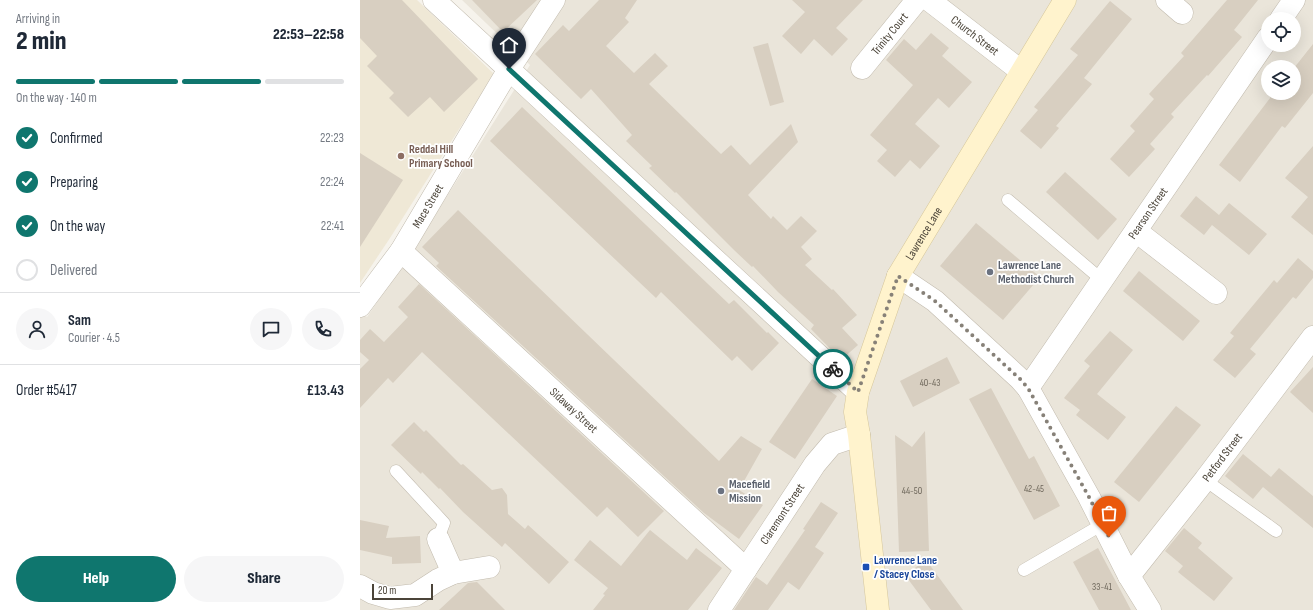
<!DOCTYPE html>
<html lang="en">
<head>
<meta charset="utf-8">
<style>
	:root { --surface:#fff; --page:#f6f6f7; --text:#1f2937; --muted:#747a83; --line:#e0e1e3; --accent:#0f766e }
	body { margin:0; font-family:"Sofia Sans Condensed",sans-serif; background:var(--page); color:var(--text); height:100vh; display:flex; flex-direction:column; font-size:15px; white-space:nowrap }
	* { box-sizing:border-box; margin:0 }
	p { font-size:13px; color:var(--muted) }
	.icon { flex:none; width:22px; height:22px; fill:none; stroke:currentColor; stroke-width:2; stroke-linecap:round; stroke-linejoin:round }
	.map { position:relative; flex:1; overflow:hidden }
	.panel { display:flex; flex-direction:column; background:var(--surface); width:360px }
	.panel>* { flex:none }
	.tools { position:absolute; left:901px; top:12px; display:grid; gap:8px }
	.tools a { display:grid; place-items:center; width:40px; height:40px; border-radius:50%; background:var(--surface); box-shadow:0 4px 16px #0002; font-size:20px }
	.scale { position:absolute; left:12px; bottom:10px; width:61px; box-sizing:border-box; padding-left:4px; border:2px solid #4b4439; border-top:0; font-size:11px; line-height:14px; white-space:nowrap; color:#4b4439; -webkit-text-stroke:3px #fff; paint-order:stroke }
	.pin { position:absolute; display:grid; place-items:center; width:34px; height:34px; color:#fff; margin:-41px -17px; border-radius:50% 50% 50% 0; rotate:-45deg; box-shadow:0 0 4px #0007 }
	.pin .icon { rotate:45deg }
	.courier { position:absolute; display:grid; place-items:center; width:40px; height:40px; margin:-20px; border:3px solid #0f766e; border-radius:50%; background:#fff; color:#222; box-shadow:0 1px 5px #0007 }
	.overview em { font-style:normal; font-weight:800 }
	.overview div { display:flex; flex-direction:column-reverse }
	.overview { display:flex; align-items:center; justify-content:space-between; height:68px; padding:0 16px }
	h1 { font-size:26px; font-weight:800; line-height:30px }
	.bar { display:grid; grid-template-columns:repeat(4,1fr); gap:6px 4px; align-content:center; height:48px; padding:0 16px }
	.bar i { height:5px; border-radius:3px; background:var(--line) }
	.bar .selected { background:var(--accent) }
	.bar p { grid-column:span 4 }
	.line { display:flex; align-items:center; gap:10px; padding:0 16px; border-top:1px solid var(--line) }
	.line div { flex:1 }
	.round { display:grid; place-items:center; flex:none; width:42px; height:42px; border-radius:21px; background:var(--page) }
	ol { padding:0 16px; list-style:none }
	li { display:flex; align-items:center; gap:12px; height:44px }
	li p { margin-inline-start:auto }
	li .icon { padding:4px; border-radius:50%; background:var(--accent); color:#fff; stroke-width:4 }
	li:last-child { color:var(--muted) }
	li i { width:22px; height:22px; border:2px solid var(--line); border-radius:50% }
	.primary-button { display:flex; gap:8px; margin-top:auto; padding:8px 16px }
	.primary-button a { flex:1; height:46px; border-radius:24px; background:var(--accent); color:#fff; font-size:16px; font-weight:800; line-height:46px; text-align:center }
	.primary-button a+a { background:var(--page); color:var(--text) }
	main { display:flex; flex:1; min-height:0 }
	.map>svg:first-child { display:block }
	.residential { fill:#eae5da; fill-rule:evenodd }
	.education { fill:#efe8d6 }
	.building { fill:#d8cfc1 }
	.lines { fill:none; stroke-linecap:round; stroke-linejoin:round }
	.lane-casing { stroke:#c2bbae; stroke-width:13 }
	.street-casing { stroke:#c2bbae; stroke-width:23 }
	.secondary-casing { stroke:#d6c79b; stroke-width:23 }
	.lane { stroke:#fff; stroke-width:12 }
	.street { stroke:#fff; stroke-width:22 }
	.secondary { stroke:#fff3cd; stroke-width:22 }
	.done { stroke:#878178; stroke-width:4; stroke-dasharray:0 7.2 }
	.route { stroke:#0f766e; stroke-width:5 }
	.education-dot { fill:#8d6e63; stroke:#fff; stroke-width:1.5 }
	.worship-dot { fill:#6b7280; stroke:#fff; stroke-width:1.5 }
	.transit-dot { fill:#1a4fb4; stroke:#fff; stroke-width:1.5 }
	.labels { text-anchor:middle; stroke-width:3.5; stroke-linejoin:round; paint-order:stroke }
	.number-label { font-size:10px; fill:#6e675b }
	.street-label { font-size:12px; fill:#4b4439; stroke:#fff }
	.education-label { font-size:12px; font-weight:bold; fill:#785e54; stroke:#fff; text-anchor:start }
	.worship-label { font-size:12px; font-weight:bold; fill:#5b616d; stroke:#fff; text-anchor:start }
	.transit-label { font-size:12px; font-weight:bold; fill:#164399; stroke:#fff; text-anchor:start }
</style>
</head>
<body>
<main>
<section class="panel">
<div class="overview"><div><h1>2 min</h1><p>Arriving in</p></div><em>22:53–22:58</em></div>
<div class="bar"><i class="selected"></i><i class="selected"></i><i class="selected"></i><i></i><p>On the way · 140 m</p></div>
<ol>
<li><svg class="icon" aria-label="check" viewBox="0 0 24 24"><path d="M5 12l5 5 9-10"/></svg>Confirmed<p>22:23</p></li>
<li><svg class="icon" aria-label="check" viewBox="0 0 24 24"><path d="M5 12l5 5 9-10"/></svg>Preparing<p>22:24</p></li>
<li><svg class="icon" aria-label="check" viewBox="0 0 24 24"><path d="M5 12l5 5 9-10"/></svg>On the way<p>22:41</p></li>
<li><i></i>Delivered</li>
</ol>
<div class="line" style="height:72px"><a class="round"><svg class="icon" aria-label="person" viewBox="0 0 24 24"><circle cx="12" cy="8" r="4"/><path d="M4 21q1-7 8-7t8 7"/></svg></a><div><b>Sam</b><p>Courier · 4.5</p></div><a class="round"><svg class="icon" aria-label="chat" viewBox="0 0 24 24"><path d="M4 5h16v11H9l-5 4z"/></svg></a><a class="round"><svg class="icon" aria-label="phone" viewBox="0 0 24 24"><path d="M5 4h4l2 5-3 2q2 4 5 5l2-3 5 2v4C11 20 4 13 5 4z"/></svg></a></div>
<div class="line" style="height:52px"><div>Order #5417</div><b>£13.43</b></div>
<div class="primary-button"><a>Help</a><a>Share</a></div>
</section>
<div class="map">
<svg width="953" height="610" viewBox="0 0 953 610">
	<rect width="100%" height="100%" fill="#f6f3ec"/>
	<path class="residential" d="M 102,0 L 953,0 L 953,610 L 0,610 L 0,311 L 7,317 L 53,250 L 170,65 ZM 908,19 L 934,19 L 934,45 L 908,45 ZM 908,67 L 934,67 L 934,93 L 908,93 Z"/>
	<polygon class="education" points="0,0 57,0 134,74 30,238 0,283"/>
	<g class="building">
		<polygon points="0,0 42,0 118,79 84,112 70,97 48,117 29,98 34,93 7,66 17,56 0,38"/>
		<polygon points="112,0 177,0 143,32"/>
		<polygon points="239,0 277,0 265,18 269,22 246,46 274,73 295,53 308,66 289,84 361,154 371,145 390,165 431,124 438,142 388,195 411,219 413,216 427,230 441,216 457,231 441,247 452,259 445,265 472,290 473,289 497,315 482,328 498,345 481,360 451,329 454,325 418,292 393,266 392,267 374,250 316,192 315,193 289,168 292,166 266,141 272,135 231,89 221,99 175,54 203,25 209,31"/>
		<polygon points="432,0 503,0 476,28 488,39 472,56 454,39 441,54 422,36 445,12"/>
		<polygon points="867,0 898,0 874,30 882,37 848,76 847,75 811,114 814,117 790,144 795,149 769,177 750,159 775,131 770,126 794,99 789,94 824,56 821,53"/>
		<polygon points="750,1 772,19 724,78 732,84 696,126 699,128 681,149 660,131 678,110 674,107 718,55 710,49"/>
		<polygon points="571,33 589,48 582,56 612,82 589,108 578,98 555,124 580,146 560,169 550,160 535,177 517,161 527,150 510,135 553,85 526,60 544,39 556,50"/>
		<polygon points="408,43 424,102 410,106 393,47"/>
		<polygon points="953,44 953,93 925,128 922,126 880,182 859,165 914,93 934,93 934,68"/>
		<polygon points="162,107 369,304 374,300 407,333 408,332 419,343 392,371 377,356 372,361 301,292 296,298 130,141"/>
		<polygon points="953,146 953,235 931,217 948,197 925,178"/>
		<polygon points="0,153 43,180 0,247"/>
		<polygon points="705,172 757,219 738,240 686,192"/>
		<polygon points="836,196 859,215 869,203 907,234 889,255 852,225 844,235 820,216"/>
		<polygon points="98,210 359,461 381,436 402,449 379,490 403,505 379,539 344,513 76,266 79,263 62,247"/>
		<polygon points="616,223 680,277 643,320 580,266"/>
		<polygon points="938,258 953,271 953,278 936,299 933,297 890,349 896,354 875,378 853,360 874,336 870,333 914,280 917,283"/>
		<polygon points="779,271 840,321 823,341 763,291"/>
		<polygon points="59,284 304,511 278,537 247,507 237,517 62,352 33,383 28,378 0,408 0,369 9,360 0,352 0,340 10,329 24,342 48,317 38,307"/>
		<polygon points="750,331 773,350 737,394 766,417 748,440 716,415 720,410 704,398 730,366 724,361"/>
		<polygon points="587,357 600,383 553,407 540,381"/>
		<polygon points="953,367 953,413 930,392"/>
		<polygon points="452,379 477,396 435,459 409,442"/>
		<polygon points="631,388 669,459 674,456 700,506 674,520 609,399"/>
		<polygon points="816,406 841,425 779,502 754,482"/>
		<polygon points="54,422 64,432 66,430 101,465 103,464 132,490 142,488 147,495 148,514 165,529 168,525 209,562 189,584 145,543 142,547 103,512 80,488 79,489 62,472 61,474 31,445"/>
		<polygon points="565,431 569,551 539,552 535,435 552,447"/>
		<polygon points="883,454 911,477 919,468 953,496 953,528 903,487 893,499 865,476"/>
		<polygon points="461,502 478,513 455,547 464,553 439,590 428,582 408,610 374,610 396,577 407,585 445,530 443,529"/>
		<polygon points="0,520 29,526 26,538 60,536 61,563 32,564 32,557 0,550"/>
		<polygon points="824,528 842,543 838,548 873,578 854,601 818,572 823,566 805,551"/>
		<polygon points="290,530 327,560 336,548 362,568 328,610 233,610 245,595 243,594 248,588 214,560 230,540 261,566"/>
		<polygon points="738,548 771,610 739,610 713,562"/>
		<polygon points="566,560 603,610 571,610 545,575"/>
		<polygon points="117,582 145,610 79,610 108,583"/>
	</g>
	<g class="lines">
		<defs>
			<g id="lane">
				<polyline points="648,200 742,280"/>
				<polyline points="36,471 84,523 78,539"/>
				<polyline points="845,480 916,531"/>
				<polyline points="664,570 743,524"/>
			</g>
			<g id="street">
				<polyline points="74,0 498,392"/>
				<path id="s1" d="M 569,0 L 661,71"/>
				<polyline points="807,0 822,13"/>
				<polyline points="921,19 934,0"/>
				<path id="s2" d="M 502,68 L 557,0"/>
				<polyline points="776,231 856,293"/>
				<path id="s3" d="M 41,251 L 386,569"/>
				<polyline points="538,276 575,301 660,379 668,388 729,497 769,576 790,610"/>
				<path id="s4" d="M 0,306 L 41,251 L 149,69 L 194,0"/>
				<path id="s5" d="M 668,388 L 908,38"/>
				<polyline points="78,539 93,573 129,567"/>
				<path id="s6" d="M 769,576 L 845,480 L 953,337"/>
				<polyline points="0,586 13,593 30,598 55,595 78,580 93,573"/>
				<path id="s7" d="M 359,610 L 455,464 L 472,444 L 499,435"/>
			</g>
			<g id="secondary">
				<path id="s8" d="M 518,610 L 499,435 L 495,412 L 498,392 L 538,276 L 705,0"/>
			</g>
		</defs>
		<use href="#lane" class="lane-casing"/>
		<use href="#street" class="street-casing"/>
		<use href="#secondary" class="secondary-casing"/>
		<use href="#lane" class="lane"/>
		<use href="#street" class="street"/>
		<use href="#secondary" class="secondary"/>
	</g>
	<g class="lines">
		<polyline class="done" points="473,369 498,392 538,276 575,301 660,379 668,388 729,497 749,537"/>
		<polyline class="route" points="149,69 473,369"/>
	</g>
	<circle class="education-dot" cx="41" cy="156" r="4"/>
	<g class="worship-dot">
		<circle cx="630" cy="272" r="4"/>
		<circle cx="361" cy="491" r="4"/>
	</g>
	<rect class="transit-dot" x="502" y="563" width="8" height="8" rx="2"/>
	<g class="labels">
		<g class="number-label">
			<text x="570" y="386">40-43</text>
			<text x="674" y="492">42-45</text>
			<text x="552" y="494">44-50</text>
			<text x="742" y="590">33-41</text>
		</g>
		<g class="street-label">
			<text dy="4" stroke="none"><textPath href="#s2" startOffset="44">Trinity Court</textPath></text>
			<text dy="4" stroke="none"><textPath href="#s1" startOffset="58">Church Street</textPath></text>
			<text dy="4" stroke="none"><textPath href="#s4" startOffset="121">Mace Street</textPath></text>
			<text dy="4" stroke="none"><textPath href="#s5" startOffset="212">Pearson Street</textPath></text>
			<text dy="4" stroke="none"><textPath href="#s8" startOffset="392">Lawrence Lane</textPath></text>
			<text dy="4" stroke="none"><textPath href="#s3" startOffset="235">Sidaway Street</textPath></text>
			<text dy="4" stroke="none"><textPath href="#s6" startOffset="151">Petford Street</textPath></text>
			<text dy="4" stroke="none"><textPath href="#s7" startOffset="115">Claremont Street</textPath></text>
		</g>
		<g class="education-label">
			<text x="49" y="153">Reddal Hill<tspan x="49" dy="14">Primary School</tspan></text>
		</g>
		<g class="worship-label">
			<text x="638" y="269">Lawrence Lane<tspan x="638" dy="14">Methodist Church</tspan></text>
			<text x="369" y="488">Macefield<tspan x="369" dy="14">Mission</tspan></text>
		</g>
		<g class="transit-label">
			<text x="514" y="564">Lawrence Lane<tspan x="514" dy="14">/ Stacey Close</tspan></text>
		</g>
	</g>
</svg>
<div class="tools">
<a><svg class="icon" aria-label="locate" viewBox="0 0 24 24"><circle cx="12" cy="12" r="6"/><path d="M12 2v4M12 18v4M2 12h4M18 12h4"/></svg></a>
<a><svg class="icon" aria-label="layers" viewBox="0 0 24 24"><path d="M12 4l9 5-9 5-9-5zM3 14l9 5 9-5"/></svg></a>
</div>
<div class="scale">20 m</div>
<div class="pin" style="left:749px;top:537px;background:#ea580c"><svg class="icon" aria-label="bag" viewBox="0 0 24 24"><path d="M5 8h14l-1 12H6zM9 8a3 3 0 0 1 6 0"/></svg></div>
<div class="pin" style="left:149px;top:69px;background:#1f2937"><svg class="icon" aria-label="home" viewBox="0 0 24 24"><path d="M3 11l9-7 9 7M6 9v11h12V9"/></svg></div>
<div class="courier" style="left:473px;top:369px"><svg class="icon" aria-label="bike" viewBox="0 0 24 24"><circle cx="6" cy="16" r="4"/><circle cx="18" cy="16" r="4"/><path d="M6 16l4-8h5l3 8M10 8l3 8H6M13 5h3"/></svg></div>
</div>
</main>
</body>
</html>
